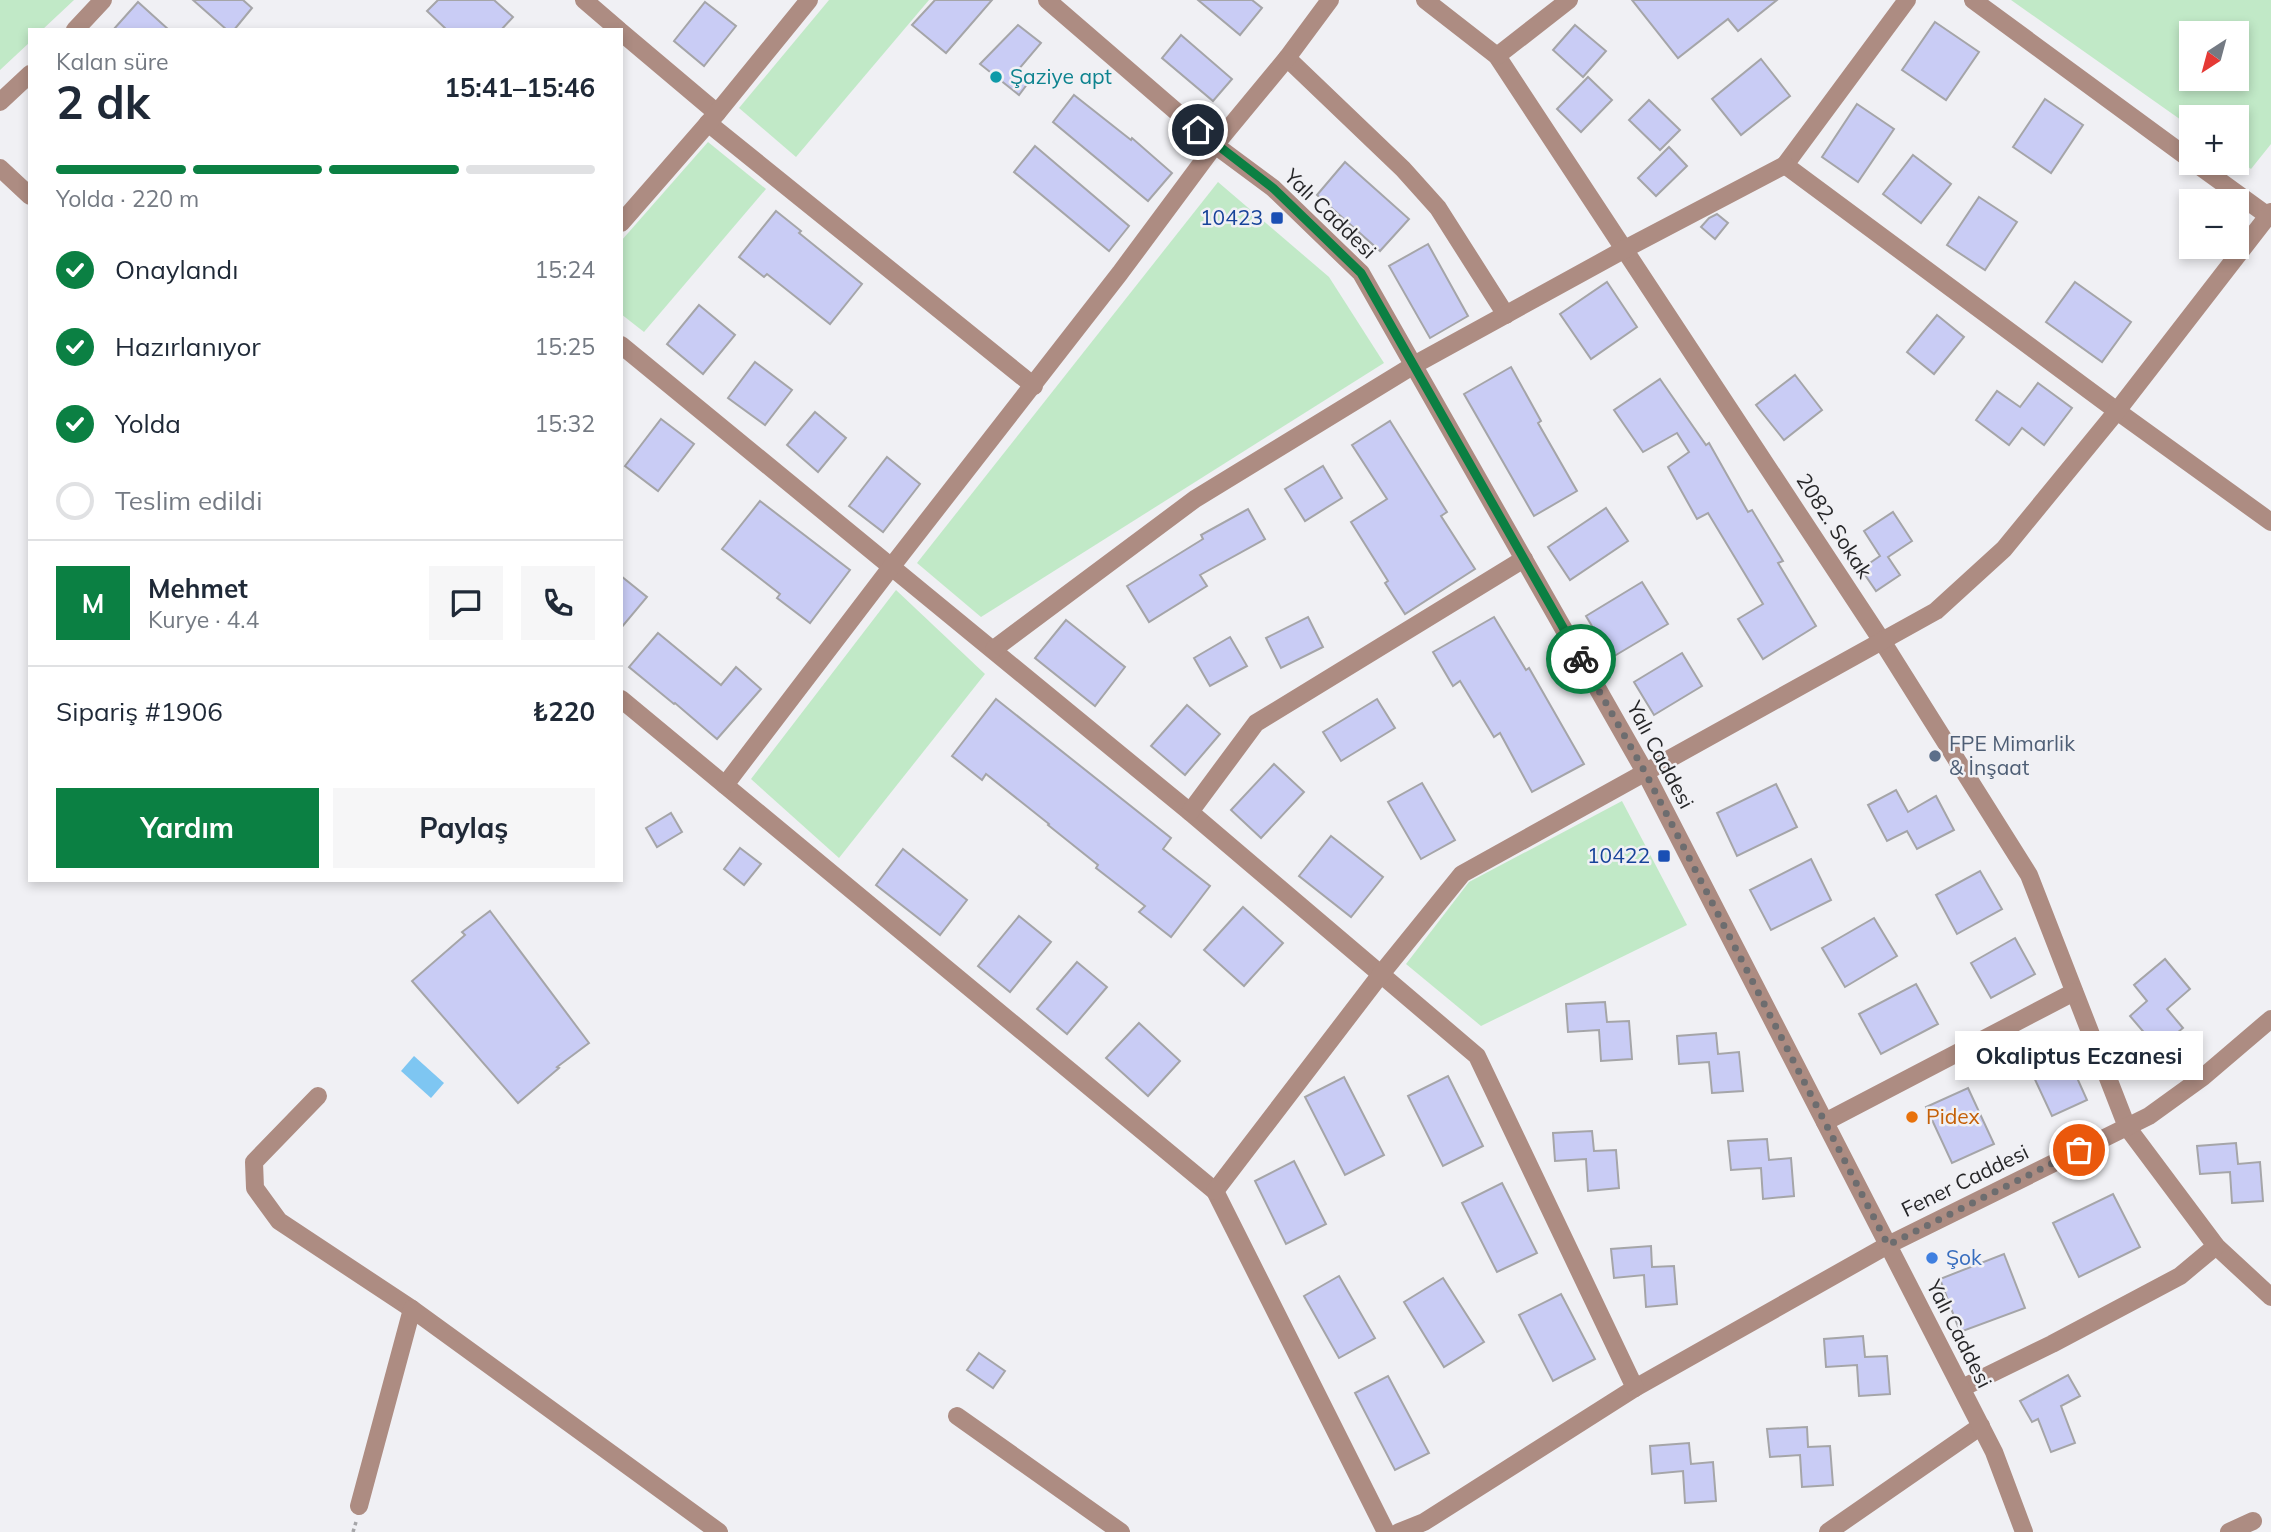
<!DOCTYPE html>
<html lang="tr">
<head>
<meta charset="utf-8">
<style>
	:root { --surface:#fff; --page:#f6f6f7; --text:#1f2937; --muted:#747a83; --line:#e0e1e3; --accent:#0b8043 }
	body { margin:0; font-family:Mulish,sans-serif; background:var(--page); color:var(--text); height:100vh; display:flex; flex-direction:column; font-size:26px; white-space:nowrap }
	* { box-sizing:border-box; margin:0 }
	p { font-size:23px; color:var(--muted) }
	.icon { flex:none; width:38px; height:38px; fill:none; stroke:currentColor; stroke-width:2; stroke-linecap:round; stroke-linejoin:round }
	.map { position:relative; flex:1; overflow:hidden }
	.details { position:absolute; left:28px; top:28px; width:595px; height:854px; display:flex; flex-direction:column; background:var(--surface); border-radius:0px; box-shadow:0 4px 10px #0003 }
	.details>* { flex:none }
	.needle { width:46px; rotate:216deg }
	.fabs { position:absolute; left:2179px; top:21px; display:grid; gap:14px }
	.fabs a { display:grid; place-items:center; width:70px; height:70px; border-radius:0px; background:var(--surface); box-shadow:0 4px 10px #0003; font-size:35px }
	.pin { position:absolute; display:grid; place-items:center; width:60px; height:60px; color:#fff; margin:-30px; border:4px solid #fff; border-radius:50%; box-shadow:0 2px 7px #0007 }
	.courier { position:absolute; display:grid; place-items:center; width:70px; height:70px; margin:-35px; border:5px solid #0b8043; border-radius:50%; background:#fff; color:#222; box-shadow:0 2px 9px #0007 }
	.bubble { position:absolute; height:49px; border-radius:0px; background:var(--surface); box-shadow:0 4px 10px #0003; font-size:23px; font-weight:700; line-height:49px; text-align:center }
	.head em { font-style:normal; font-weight:700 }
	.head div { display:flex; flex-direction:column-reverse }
	.head { display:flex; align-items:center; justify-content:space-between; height:119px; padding:0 28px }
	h1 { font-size:46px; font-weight:700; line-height:52px }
	.bar { display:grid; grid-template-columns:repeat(4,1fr); gap:10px 7px; align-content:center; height:84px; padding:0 28px }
	.bar i { height:9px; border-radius:5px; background:var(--line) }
	.bar .selected { background:var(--accent) }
	.bar p { grid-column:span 4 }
	.line { display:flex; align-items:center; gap:18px; padding:0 28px; border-top:2px solid var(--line) }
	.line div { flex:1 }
	.round { display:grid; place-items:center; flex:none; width:74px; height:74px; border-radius:0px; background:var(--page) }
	ol { padding:0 28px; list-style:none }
	li { display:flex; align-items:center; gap:21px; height:77px }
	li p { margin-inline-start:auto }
	li .icon { padding:7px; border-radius:50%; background:var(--accent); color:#fff; stroke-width:4 }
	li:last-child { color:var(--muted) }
	li i { width:38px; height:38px; border:4px solid var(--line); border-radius:50% }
	.action { display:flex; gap:14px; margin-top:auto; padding:14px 28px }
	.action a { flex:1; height:80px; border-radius:0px; background:var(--accent); color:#fff; font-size:28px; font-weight:700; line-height:80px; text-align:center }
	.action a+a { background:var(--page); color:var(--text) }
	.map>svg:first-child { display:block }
	.green { fill:#c1e9c7; fill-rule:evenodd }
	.water { fill:#7ec6f2 }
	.building { fill:#c9ccf5; stroke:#a5a5a8; stroke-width:2 }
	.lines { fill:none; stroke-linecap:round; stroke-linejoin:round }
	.path { stroke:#a5a5a8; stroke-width:3.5; stroke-dasharray:3.5 3.5; stroke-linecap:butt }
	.minor { stroke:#ad8c82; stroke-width:18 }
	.tertiary { stroke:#ad8c82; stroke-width:18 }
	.done { stroke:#6d6d6f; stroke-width:7; stroke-dasharray:0 12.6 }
	.route { stroke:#0b8043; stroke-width:9 }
	.culture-dot { fill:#0f9aa8; stroke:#f0f0f4; stroke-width:2.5 }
	.transit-dot { fill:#1a4fb4; stroke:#f0f0f4; stroke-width:2.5 }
	.service-dot { fill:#5c6f8a; stroke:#f0f0f4; stroke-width:2.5 }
	.food-dot { fill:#e8710a; stroke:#f0f0f4; stroke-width:2.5 }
	.shop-dot { fill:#3f7fe0; stroke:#f0f0f4; stroke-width:2.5 }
	.labels { text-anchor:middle; stroke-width:5; stroke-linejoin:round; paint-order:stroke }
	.culture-label { font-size:21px; fill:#0d838f; stroke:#f0f0f4; text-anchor:start }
	.street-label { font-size:21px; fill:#262628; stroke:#f0f0f4 }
	.transit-label { font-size:21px; fill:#164399; stroke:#f0f0f4; text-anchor:end }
	.service-label { font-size:21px; fill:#4e5e75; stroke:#f0f0f4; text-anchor:start }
	.food-label { font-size:21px; fill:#c56008; stroke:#f0f0f4; text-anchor:start }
	.shop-label { font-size:21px; fill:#366cbe; stroke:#f0f0f4; text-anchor:start }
</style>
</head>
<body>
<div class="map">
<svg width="2271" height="1532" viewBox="0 0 2271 1532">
	<rect width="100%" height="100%" fill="#f0f0f4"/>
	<g class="green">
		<polygon points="0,0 74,0 42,30 30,30 30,42 0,70"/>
		<polygon points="829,0 929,0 796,157 739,108"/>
		<path d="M 2011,0 L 2271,0 L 2271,144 L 2251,169 L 2237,159 L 2236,117 L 2191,117 L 2191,127 ZM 2191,33 L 2236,33 L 2236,79 L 2191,79 Z"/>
		<polygon points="708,142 766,189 644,332 621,314 621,241"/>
		<polygon points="1218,182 1329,277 1384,363 981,617 917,563"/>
		<polygon points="896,590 985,674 839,858 751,779"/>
		<polygon points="1622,801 1687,925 1481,1026 1406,964 1469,882"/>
	</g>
	<polygon class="water" points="414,1056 444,1083 431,1098 401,1071"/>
	<g class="building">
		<polygon points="193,0 243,0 252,8 234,30 227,30"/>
		<polygon points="438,0 494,0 513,17 501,30 447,30 427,11"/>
		<polygon points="935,0 992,0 946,53 912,25"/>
		<polygon points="1198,0 1252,0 1262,8 1240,35"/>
		<polygon points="1632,0 1777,0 1738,31 1728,19 1678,58"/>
		<polygon points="138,2 169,30 113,30"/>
		<polygon points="705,2 736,26 704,66 674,41"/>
		<polygon points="1935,22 1979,52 1946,100 1902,70"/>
		<polygon points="1018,25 1041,43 1018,70 1028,83 1019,95 980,64"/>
		<polygon points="1575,25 1606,51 1583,77 1553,50"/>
		<polygon points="1181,35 1232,79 1213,101 1162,58"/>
		<polygon points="1761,59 1790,96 1741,135 1712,99"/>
		<polygon points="1588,77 1612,100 1581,132 1557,109"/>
		<polygon points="1074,95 1131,140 1132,138 1172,173 1148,201 1053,122"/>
		<polygon points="2045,99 2083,125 2051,173 2013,147"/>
		<polygon points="1649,100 1680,130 1660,150 1629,120"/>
		<polygon points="1857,104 1894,129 1858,182 1822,157"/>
		<polygon points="1035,146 1129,226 1109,251 1014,172"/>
		<polygon points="1669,147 1687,166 1656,196 1638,178"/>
		<polygon points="1913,155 1951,184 1921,223 1883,194"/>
		<polygon points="1345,162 1409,219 1380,251 1317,195"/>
		<polygon points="1979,197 2017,222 1985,270 1947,245"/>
		<polygon points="776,211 801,231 799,233 862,284 830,324 767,274 764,277 739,257"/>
		<polygon points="1717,214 1728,223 1715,239 1701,227 1709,218"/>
		<polygon points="1428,244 1468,316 1430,338 1389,266"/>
		<polygon points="1607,282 1637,327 1591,359 1560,314"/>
		<polygon points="2075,282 2131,322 2102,362 2046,322"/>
		<polygon points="699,305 735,335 703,374 667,344"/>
		<polygon points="1937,315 1964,337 1934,374 1907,352"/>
		<polygon points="755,362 792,390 765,425 728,398"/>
		<polygon points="1511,367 1541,421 1538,423 1577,491 1534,516 1464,394"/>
		<polygon points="1795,375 1822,410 1784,440 1756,405"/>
		<polygon points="1660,379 1706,445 1709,443 1748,512 1752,510 1783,561 1778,563 1816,626 1763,659 1738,619 1763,604 1708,513 1697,519 1668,467 1689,452 1677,433 1643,452 1614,410"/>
		<polygon points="2038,383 2072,408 2044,445 2022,428 2009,445 1976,420 1997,391 2020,407"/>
		<polygon points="815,412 846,438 818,472 787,445"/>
		<polygon points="661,419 694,444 658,491 625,466"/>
		<polygon points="1390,421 1447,512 1441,516 1475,569 1405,614 1385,583 1388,581 1351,522 1387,499 1352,445"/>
		<polygon points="887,457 920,484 883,532 849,506"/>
		<polygon points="1323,466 1342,498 1305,521 1285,489"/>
		<polygon points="760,501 850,570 810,623 777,598 780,594 722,549"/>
		<polygon points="1606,508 1628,541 1570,580 1548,547"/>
		<polygon points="1248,509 1265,539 1200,575 1207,586 1149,622 1127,586 1203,539 1201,535"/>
		<polygon points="1893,512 1912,541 1888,557 1900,575 1876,591 1861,569 1880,556 1864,531"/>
		<polygon points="621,576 647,597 621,628"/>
		<polygon points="1642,582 1668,624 1611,658 1586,616"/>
		<polygon points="1308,617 1323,647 1281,668 1266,638"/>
		<polygon points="1494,617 1526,670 1529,668 1584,764 1532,792 1500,733 1494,737 1460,681 1453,686 1433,652"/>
		<polygon points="1066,620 1125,667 1095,706 1035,658"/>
		<polygon points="658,633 721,685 736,667 761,689 717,739 675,703 674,704 629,667"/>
		<polygon points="1230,637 1247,666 1210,686 1194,658"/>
		<polygon points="1682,653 1702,686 1654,715 1634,682"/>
		<polygon points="996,699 1171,838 1163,849 1210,886 1171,937 1139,912 1145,906 1096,868 1098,865 1048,825 1049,824 986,774 982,780 952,756"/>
		<polygon points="1377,699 1395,728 1341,761 1323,732"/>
		<polygon points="1187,705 1220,734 1185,775 1151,746"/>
		<polygon points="1274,764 1304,792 1261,838 1231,810"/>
		<polygon points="1422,783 1455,840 1421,859 1388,802"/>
		<polygon points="1776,784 1797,827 1737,856 1717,813"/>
		<polygon points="1896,790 1908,812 1936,796 1954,830 1917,849 1907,831 1887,841 1868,805"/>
		<polygon points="671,813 682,832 657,847 646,828"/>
		<polygon points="1331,836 1383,877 1351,917 1299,876"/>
		<polygon points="740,848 761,864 744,885 724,869"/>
		<polygon points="903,849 967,900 940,935 876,885"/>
		<polygon points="1811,859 1831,900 1771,930 1750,890"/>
		<polygon points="1980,871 2002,909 1957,934 1936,895"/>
		<polygon points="1243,907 1283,943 1244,986 1204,950"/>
		<polygon points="490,911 589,1043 557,1067 559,1068 518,1103 412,981 465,935 462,932"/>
		<polygon points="1019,916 1051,942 1010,992 978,966"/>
		<polygon points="1874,918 1897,956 1845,987 1822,948"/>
		<polygon points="2015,938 2035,974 1991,998 1971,963"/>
		<polygon points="2165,959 2190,989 2167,1009 2183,1028 2158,1049 2130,1016 2147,1001 2134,985"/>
		<polygon points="1077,962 1107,987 1067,1034 1037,1009"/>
		<polygon points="1916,984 1938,1024 1881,1054 1859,1014"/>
		<polygon points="1605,1002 1607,1022 1629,1021 1632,1059 1601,1061 1599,1030 1568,1032 1566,1004"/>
		<polygon points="1139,1023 1180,1061 1148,1096 1106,1058"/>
		<polygon points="1716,1033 1718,1054 1739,1052 1743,1091 1712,1093 1709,1062 1679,1064 1677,1036"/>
		<polygon points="2060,1040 2087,1100 2052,1116 2024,1056"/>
		<polygon points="1448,1076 1483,1146 1443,1166 1408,1096"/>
		<polygon points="1344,1077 1384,1155 1345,1175 1305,1097"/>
		<polygon points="1968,1088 1994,1144 1952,1163 1926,1107"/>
		<polygon points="1592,1131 1594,1151 1616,1150 1619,1188 1588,1191 1586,1159 1555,1161 1553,1133"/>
		<polygon points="1767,1139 1769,1160 1791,1158 1794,1196 1763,1199 1761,1168 1731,1170 1728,1141"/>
		<polygon points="2236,1143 2238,1164 2260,1162 2263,1201 2232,1203 2230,1172 2200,1174 2197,1146"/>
		<polygon points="1294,1161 1326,1224 1286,1244 1255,1181"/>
		<polygon points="1502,1183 1537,1253 1497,1272 1462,1203"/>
		<polygon points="2113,1194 2140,1247 2079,1277 2053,1223"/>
		<polygon points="1651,1246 1652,1267 1674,1266 1677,1304 1646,1307 1644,1275 1614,1278 1611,1249"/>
		<polygon points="2004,1254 2025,1308 1960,1332 1940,1279"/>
		<polygon points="1339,1276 1375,1338 1339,1358 1304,1296"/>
		<polygon points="1443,1278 1484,1342 1444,1367 1404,1302"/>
		<polygon points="1561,1294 1595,1359 1553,1381 1519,1315"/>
		<polygon points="1863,1336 1865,1357 1887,1356 1890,1394 1859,1396 1857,1365 1826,1367 1824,1339"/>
		<polygon points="979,1353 1005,1371 993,1388 967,1370"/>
		<polygon points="2068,1375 2080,1396 2061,1406 2075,1443 2051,1452 2038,1419 2032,1422 2020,1401"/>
		<polygon points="1388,1376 1429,1453 1395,1470 1355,1393"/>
		<polygon points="1807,1427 1808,1447 1830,1446 1833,1485 1802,1487 1800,1455 1770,1457 1767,1429"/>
		<polygon points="1689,1443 1691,1464 1713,1462 1716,1501 1685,1503 1683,1471 1652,1474 1650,1446"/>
	</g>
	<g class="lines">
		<polyline class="path" points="353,1532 356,1522"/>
		<g class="minor">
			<polyline points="584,0 619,30"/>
			<polyline points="1047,0 1215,145 1273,188 1361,273 1645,772 1888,1245 1635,1388 1424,1522 1399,1532"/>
			<polyline points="1425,0 1497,56 1882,641 2029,875 2127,1127 2216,1246 2271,1297"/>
			<polyline points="1907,0 1785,165 2117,411 2271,522"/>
			<polyline points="1973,0 2191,160"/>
			<polyline points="75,30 103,0"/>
			<polyline points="621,32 717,113"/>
			<polyline points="1497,56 1569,0"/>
			<polyline points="1287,58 1403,169 1438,208 1506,315"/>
			<polyline points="0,102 30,74"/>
			<polyline points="708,123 1034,386"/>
			<polyline points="2195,163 2271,218"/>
			<polyline points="0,168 30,196"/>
			<polyline points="621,223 717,113 809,0"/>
			<polyline points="621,345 1190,812 1477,1056 1635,1388"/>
			<polyline points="994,649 1195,499 1414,365 1625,249 1785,165"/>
			<polyline points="621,699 1215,1191 1386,1532"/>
			<polyline points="725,785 892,566 1120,273 1215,145 1287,58 1330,0"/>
			<polyline points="1190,812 1256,723 1524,559"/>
			<polyline points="318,1096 254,1162 255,1188 279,1221 412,1309"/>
			<polyline points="1825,1122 2074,992"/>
			<polyline points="1215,1191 1381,974 1462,874 1936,611 2004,549 2117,411 2271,212"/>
			<polyline points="1962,1388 2052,1344 2180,1276 2216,1246"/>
			<polyline points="957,1416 1121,1532"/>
			<polyline points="359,1506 412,1309 719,1532"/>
			<polyline points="1828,1532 1981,1426"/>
			<polyline points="2229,1532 2253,1521"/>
		</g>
		<polyline class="tertiary" points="2024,1532 1994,1452 1888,1245 2149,1116 2203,1077 2271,1019"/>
	</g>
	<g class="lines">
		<polyline class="done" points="1581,659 1645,772 1888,1245 2079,1150"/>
		<polyline class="route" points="1198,130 1273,188 1361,273 1581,659"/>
	</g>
	<circle class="culture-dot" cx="996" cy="77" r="7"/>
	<g class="transit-dot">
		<rect x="1270" y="211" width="14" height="14" rx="3.5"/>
		<rect x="1657" y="849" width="14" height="14" rx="3.5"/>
	</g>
	<circle class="service-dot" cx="1935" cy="756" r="7"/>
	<circle class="food-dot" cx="1912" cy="1117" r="7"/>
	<circle class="shop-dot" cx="1932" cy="1258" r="7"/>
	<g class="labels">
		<g class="culture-label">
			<text x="1010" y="84">Şaziye apt</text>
		</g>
		<g class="street-label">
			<text transform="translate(1330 214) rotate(44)" y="7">Yalı Caddesi</text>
			<text transform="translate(1834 526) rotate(57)" y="7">2082. Sokak</text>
			<text transform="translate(1660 755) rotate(62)" y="7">Yalı Caddesi</text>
			<text transform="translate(1965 1181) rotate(-26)" y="7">Fener Caddesi</text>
			<text transform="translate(1959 1334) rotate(63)" y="7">Yalı Caddesi</text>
		</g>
		<g class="transit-label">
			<text x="1263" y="225">10423</text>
			<text x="1650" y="863">10422</text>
		</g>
		<g class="service-label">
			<text x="1949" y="751">FPE Mimarlik<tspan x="1949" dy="24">&amp; İnşaat</tspan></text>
		</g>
		<g class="food-label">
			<text x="1926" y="1124">Pidex</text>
		</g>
		<g class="shop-label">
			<text x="1946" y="1265">Şok</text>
		</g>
	</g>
</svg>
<div class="fabs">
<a><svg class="needle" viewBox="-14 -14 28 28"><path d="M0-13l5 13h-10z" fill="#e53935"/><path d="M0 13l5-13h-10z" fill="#747a83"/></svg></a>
<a>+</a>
<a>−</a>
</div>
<div class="pin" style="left:2079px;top:1150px;background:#ea580c"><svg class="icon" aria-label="bag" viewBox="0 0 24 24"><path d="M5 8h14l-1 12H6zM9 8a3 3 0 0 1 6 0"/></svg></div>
<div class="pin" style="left:1198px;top:130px;background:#1f2937"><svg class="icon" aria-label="home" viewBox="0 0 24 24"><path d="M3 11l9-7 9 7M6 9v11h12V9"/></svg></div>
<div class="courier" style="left:1581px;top:659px"><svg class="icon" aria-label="bike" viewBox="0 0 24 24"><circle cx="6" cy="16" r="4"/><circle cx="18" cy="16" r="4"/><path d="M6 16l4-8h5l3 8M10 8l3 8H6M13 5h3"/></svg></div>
<div class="bubble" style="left:1955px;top:1031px;width:248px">Okaliptus Eczanesi</div>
<section class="details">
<div class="head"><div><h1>2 dk</h1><p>Kalan süre</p></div><em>15:41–15:46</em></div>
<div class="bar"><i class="selected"></i><i class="selected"></i><i class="selected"></i><i></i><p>Yolda · 220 m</p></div>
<ol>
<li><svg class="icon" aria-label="check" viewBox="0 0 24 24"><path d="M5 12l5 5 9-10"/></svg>Onaylandı<p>15:24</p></li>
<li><svg class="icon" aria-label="check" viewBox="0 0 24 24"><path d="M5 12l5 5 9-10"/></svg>Hazırlanıyor<p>15:25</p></li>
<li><svg class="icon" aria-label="check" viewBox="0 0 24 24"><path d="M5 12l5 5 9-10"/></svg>Yolda<p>15:32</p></li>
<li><i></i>Teslim edildi</li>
</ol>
<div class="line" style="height:126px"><b class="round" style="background:var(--accent);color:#fff">M</b><div><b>Mehmet</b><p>Kurye · 4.4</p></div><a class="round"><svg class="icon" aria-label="chat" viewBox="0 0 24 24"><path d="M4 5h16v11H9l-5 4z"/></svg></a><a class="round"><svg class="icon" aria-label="phone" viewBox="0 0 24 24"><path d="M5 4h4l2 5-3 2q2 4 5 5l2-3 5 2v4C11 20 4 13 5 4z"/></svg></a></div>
<div class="line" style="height:91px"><div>Sipariş #1906</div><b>₺220</b></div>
<div class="action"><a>Yardım</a><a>Paylaş</a></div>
</section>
</div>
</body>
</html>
